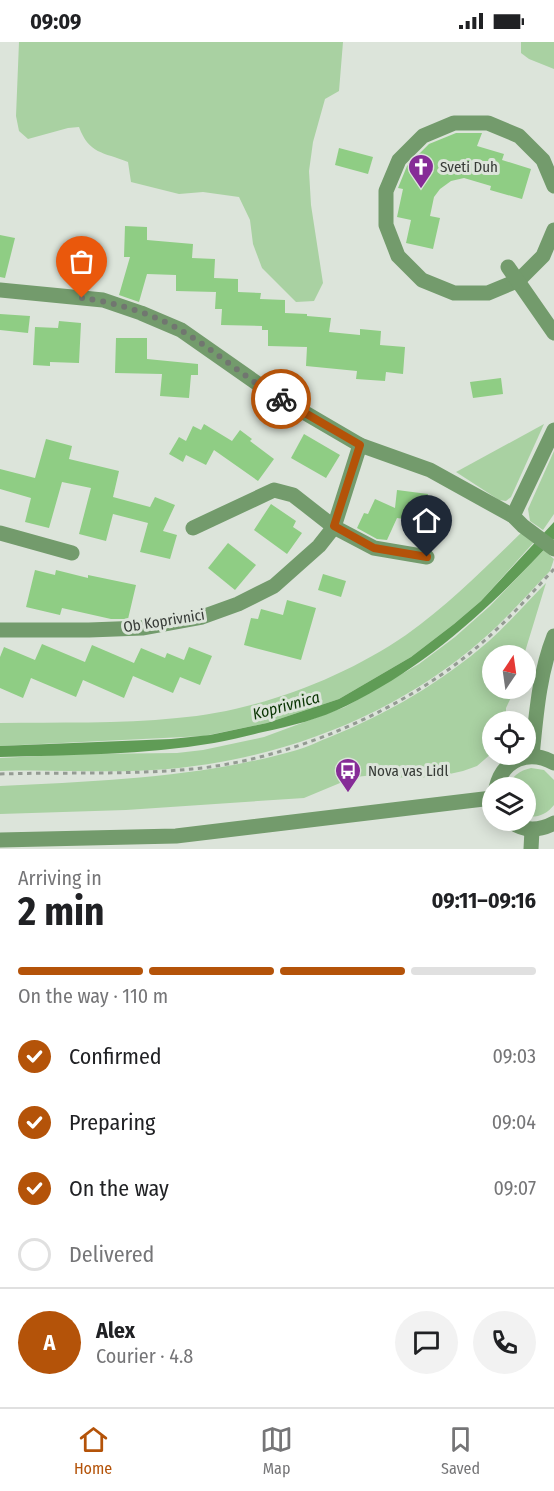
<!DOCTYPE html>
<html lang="en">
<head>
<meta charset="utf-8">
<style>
	:root { --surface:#fff; --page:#f2f2f2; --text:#202124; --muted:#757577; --line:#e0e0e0; --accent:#b45309 }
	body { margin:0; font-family:"Fira Sans Condensed",sans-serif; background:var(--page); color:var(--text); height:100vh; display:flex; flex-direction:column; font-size:22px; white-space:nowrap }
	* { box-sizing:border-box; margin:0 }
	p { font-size:20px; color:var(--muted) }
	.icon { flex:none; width:33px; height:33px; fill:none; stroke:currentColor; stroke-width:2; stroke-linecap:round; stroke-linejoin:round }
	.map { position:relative; height:807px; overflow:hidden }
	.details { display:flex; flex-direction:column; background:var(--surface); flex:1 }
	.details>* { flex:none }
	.needle { width:39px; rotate:13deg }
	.tools { position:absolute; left:482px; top:603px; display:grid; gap:12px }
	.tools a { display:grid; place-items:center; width:54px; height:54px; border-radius:50%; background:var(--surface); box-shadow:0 3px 15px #0003; font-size:30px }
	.pin { position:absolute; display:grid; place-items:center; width:51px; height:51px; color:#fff; margin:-62px -26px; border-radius:50% 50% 50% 0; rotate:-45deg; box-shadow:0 0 6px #0007 }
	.pin .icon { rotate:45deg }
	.courier { position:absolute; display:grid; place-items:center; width:60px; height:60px; margin:-30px; border:4px solid #b45309; border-radius:50%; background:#fff; color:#222; box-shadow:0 2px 8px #0007 }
	.summary em { font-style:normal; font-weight:700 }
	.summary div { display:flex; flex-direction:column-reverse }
	.summary { display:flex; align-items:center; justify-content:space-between; height:102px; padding:0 18px }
	h1 { font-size:39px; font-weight:700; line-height:45px }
	.bar { display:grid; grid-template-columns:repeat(4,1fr); gap:9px 6px; align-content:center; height:72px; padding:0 18px }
	.bar i { height:8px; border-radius:4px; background:var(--line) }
	.bar .selected { background:var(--accent) }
	.bar p { grid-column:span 4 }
	.line { display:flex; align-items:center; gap:15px; padding:0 18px; border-top:2px solid var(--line) }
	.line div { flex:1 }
	.round { display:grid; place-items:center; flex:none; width:63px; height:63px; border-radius:32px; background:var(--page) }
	ol { padding:0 18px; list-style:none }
	li { display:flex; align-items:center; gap:18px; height:66px }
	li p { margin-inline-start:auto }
	li .icon { padding:6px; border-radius:50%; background:var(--accent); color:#fff; stroke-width:4 }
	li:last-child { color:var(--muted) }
	li i { width:33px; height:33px; border:3px solid var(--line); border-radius:50% }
	.status { display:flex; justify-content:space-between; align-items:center; height:42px; padding:0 30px; background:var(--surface); direction:ltr }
	.status svg { height:16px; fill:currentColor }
	.menu { display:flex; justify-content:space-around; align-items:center; height:84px; border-top:2px solid var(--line); background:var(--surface); font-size:16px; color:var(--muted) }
	.menu a { display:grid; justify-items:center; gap:3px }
	.menu .selected { color:var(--accent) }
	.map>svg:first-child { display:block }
	.green { fill:#a9d1a2 }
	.water { fill:#609c56 }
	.building { fill:#8fcd84 }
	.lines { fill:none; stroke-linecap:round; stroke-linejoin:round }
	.path { stroke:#949b93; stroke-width:3; stroke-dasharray:4.5 4.5; stroke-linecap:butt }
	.minor { stroke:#739b6c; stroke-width:15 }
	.done { stroke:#717670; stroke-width:6; stroke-dasharray:0 10.8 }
	.route { stroke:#b45309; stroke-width:8 }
	.labels { text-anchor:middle; stroke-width:6; stroke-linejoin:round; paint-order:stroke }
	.poi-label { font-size:15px; fill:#373b37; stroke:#dce4da; text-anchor:start }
	.street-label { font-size:15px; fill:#373b37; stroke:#dce4da }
	.water-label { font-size:16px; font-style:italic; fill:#093402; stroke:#dce4da }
</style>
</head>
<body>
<div class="status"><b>09:09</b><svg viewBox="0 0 49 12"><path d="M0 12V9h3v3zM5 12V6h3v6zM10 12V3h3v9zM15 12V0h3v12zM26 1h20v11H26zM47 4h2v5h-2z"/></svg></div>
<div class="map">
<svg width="554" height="807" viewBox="0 0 554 807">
	<rect width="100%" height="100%" fill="#dce4da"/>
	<g class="green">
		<path d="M 19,0 L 343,0 L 339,49 L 325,57 L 313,100 L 309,129 L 311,163 L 323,241 L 314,259 L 296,260 L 262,226 L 253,202 L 250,178 L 239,155 L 203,150 L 179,152 L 131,140 L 128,120 C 103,110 89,112 79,85 L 68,86 L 28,97 L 19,89 L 16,74 Z"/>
		<polygon points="521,0 554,0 554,27 529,17 521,11"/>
		<polygon points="544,382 511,455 506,459 499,458 456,430"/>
		<polygon points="554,409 554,472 543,488 530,479 528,467"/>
		<path d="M 522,490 L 534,500 L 481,559 L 454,582 L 411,615 L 339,657 L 267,681 L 204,694 L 0,704 L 0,681 C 59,680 119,682 177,676 C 255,670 342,637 406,593 C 448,563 485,526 522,490 Z"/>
		<path d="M 544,508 L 554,517 L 550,529 C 528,552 507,576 483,597 C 397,673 282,717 168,727 C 113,732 56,727 0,729 L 0,716 L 81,712 L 177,711 L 203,708 L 264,695 L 345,665 L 419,622 L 455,595 L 490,564 Z"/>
		<path d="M 546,541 L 524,613 L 492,614 L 492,646 L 515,647 L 506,666 L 506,679 L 492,680 L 492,711 L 477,724 L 463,729 L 436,735 L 407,736 L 374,733 L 346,736 L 340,741 L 304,756 L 126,768 L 0,772 L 0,744 C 99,739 200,736 297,708 C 308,705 319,699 330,695 C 387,672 442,640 489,599 C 509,581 527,560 546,541 Z"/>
		<path d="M 531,726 L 544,728 L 554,738 L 554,763 C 546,773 537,776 525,774 L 525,746 L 508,745 C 513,733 519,729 531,726 Z"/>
	</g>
	<path class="water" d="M 554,480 L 554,497 C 492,564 429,623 346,664 C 320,677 291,684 263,690 C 247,694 230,698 214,701 C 144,713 71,713 0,715 L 0,704 L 171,697 L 210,693 L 267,681 L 339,657 L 411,615 L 454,582 L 481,559 Z"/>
	<g class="building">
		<polygon points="456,91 482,91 477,104 504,112 502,118 531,127 522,157 490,148 491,144 464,136 451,139 440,147 434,155 430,174 440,176 433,207 406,201 411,178 397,175 403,147 398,146 407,124 429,102"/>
		<polygon points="339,106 373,115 368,132 335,123"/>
		<polygon points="125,184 147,185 147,198 193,202 192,216 215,217 214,236 238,237 238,250 261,251 260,257 285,258 285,271 307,272 307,274 331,276 329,290 360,293 360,287 381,289 380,303 405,305 403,332 386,330 385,339 356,337 357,329 306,324 307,305 268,304 268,288 262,288 262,284 221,283 222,267 215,267 216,250 176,249 176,233 147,232 139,260 119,253 130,215 124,215"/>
		<polygon points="0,193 15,196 5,236 0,235"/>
		<polygon points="0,272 30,274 28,291 0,288"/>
		<polygon points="59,279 81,281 79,321 50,320 50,324 33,323 35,285 58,286"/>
		<polygon points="116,296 147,296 147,317 198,322 198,333 191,333 189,356 160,354 162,332 115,331"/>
		<polygon points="501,336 503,352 473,356 470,340"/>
		<polygon points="204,382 232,399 240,388 252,397 250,399 274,417 258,439 214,408 206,423 186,413 183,420 169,412 179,395 186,399 193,384 201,388"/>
		<polygon points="304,392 340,413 326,436 291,416"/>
		<polygon points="46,397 72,404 69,417 119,429 113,455 150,465 155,455 175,463 163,489 177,493 170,517 140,510 148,481 113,472 106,499 79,492 91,446 62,440 49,486 25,480 31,456 0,447 0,427 35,436"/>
		<polygon points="397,448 428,452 424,480 397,476 387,498 377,497 357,486 364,471 368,472 375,457 395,466"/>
		<polygon points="271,462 296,479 293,485 302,491 287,512 254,488"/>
		<polygon points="228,501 256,523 235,548 208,526"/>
		<polygon points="35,528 55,533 56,528 88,536 88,533 136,543 128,577 111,577 62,566 60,573 26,565"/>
		<polygon points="323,532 346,539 341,555 318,548"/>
		<polygon points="287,558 316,566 301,618 244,603 251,576 258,577 261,567 283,573"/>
		<polygon points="42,602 85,620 92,603 134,621 141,606 165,616 167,611 184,618 189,605 212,614 200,643 180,635 173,651 133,634 124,656 83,638 76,655 31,636 23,656 0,646 0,615 4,605 35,618"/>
	</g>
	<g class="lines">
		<path class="path" d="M 0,732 C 64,730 128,733 192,727 C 291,718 410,666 484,599 C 509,577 531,552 554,527"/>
		<g class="minor">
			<polyline points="554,144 543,118 519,94 488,81 454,81 423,94 399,118 386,149 386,183 398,214 422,238 454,251 488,251 519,238 543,214 554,188"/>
			<polyline points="508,225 554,291"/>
			<polyline points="0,248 103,258 141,271 181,288 271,351 360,403 430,428 513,474 523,484 554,507"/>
			<polyline points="513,474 554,388"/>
			<polyline points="193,486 274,448 293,453 334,485 374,506 427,515"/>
			<polyline points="0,491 72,511"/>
			<polyline points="0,588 89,588 142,586 202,575 238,562 274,544 319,504 334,485 360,403"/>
			<path d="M 532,714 C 536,674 539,632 554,594"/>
			<path d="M 496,746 C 503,717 529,707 554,721"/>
			<path d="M 509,778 C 523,790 539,789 554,781"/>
			<polyline points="0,798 176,794 492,756"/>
			<polyline points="531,807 532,788"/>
		</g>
	</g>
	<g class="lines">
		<path class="done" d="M 82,256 C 114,260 154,272 182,289 C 216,309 246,337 281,357"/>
		<polyline class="route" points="281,357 360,403 334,484 374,506 427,515"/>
	</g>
	<defs>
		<symbol id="church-pin" viewBox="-11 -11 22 30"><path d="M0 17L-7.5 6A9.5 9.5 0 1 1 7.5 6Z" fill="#862c97" stroke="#dce4da"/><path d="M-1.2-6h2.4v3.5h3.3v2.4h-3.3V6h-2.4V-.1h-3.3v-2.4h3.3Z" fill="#fff"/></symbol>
		<symbol id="bus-pin" viewBox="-11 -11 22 30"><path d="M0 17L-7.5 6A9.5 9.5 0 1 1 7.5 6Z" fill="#862c97" stroke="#dce4da"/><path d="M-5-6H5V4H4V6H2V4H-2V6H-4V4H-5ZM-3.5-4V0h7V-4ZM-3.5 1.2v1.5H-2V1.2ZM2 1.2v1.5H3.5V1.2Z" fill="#fff"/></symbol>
	</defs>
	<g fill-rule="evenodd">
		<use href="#church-pin" x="406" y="110" width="30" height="40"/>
		<use href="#bus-pin" x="333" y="714" width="30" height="40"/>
	</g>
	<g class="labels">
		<g class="poi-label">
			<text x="440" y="130">Sveti Duh</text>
			<text x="368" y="734">Nova vas Lidl</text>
		</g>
		<g class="street-label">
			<text transform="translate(164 579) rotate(-9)" y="5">Ob Koprivnici</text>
		</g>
		<g class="water-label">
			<text transform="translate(286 663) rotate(-15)" y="6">Koprivnica</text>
		</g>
	</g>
</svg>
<div class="tools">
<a><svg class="needle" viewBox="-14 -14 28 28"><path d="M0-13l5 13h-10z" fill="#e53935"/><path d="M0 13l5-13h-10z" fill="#757577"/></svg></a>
<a><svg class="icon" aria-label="locate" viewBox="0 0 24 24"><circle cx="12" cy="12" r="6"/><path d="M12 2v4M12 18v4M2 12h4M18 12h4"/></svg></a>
<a><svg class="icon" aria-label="layers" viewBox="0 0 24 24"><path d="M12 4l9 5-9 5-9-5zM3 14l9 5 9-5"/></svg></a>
</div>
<div class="pin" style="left:82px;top:256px;background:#ea580c"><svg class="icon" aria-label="bag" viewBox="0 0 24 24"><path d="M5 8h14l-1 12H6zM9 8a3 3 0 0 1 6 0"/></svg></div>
<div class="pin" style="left:427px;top:515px;background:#1f2937"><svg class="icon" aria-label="home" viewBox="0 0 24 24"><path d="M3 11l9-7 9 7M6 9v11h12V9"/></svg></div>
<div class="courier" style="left:281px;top:357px"><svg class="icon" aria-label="bike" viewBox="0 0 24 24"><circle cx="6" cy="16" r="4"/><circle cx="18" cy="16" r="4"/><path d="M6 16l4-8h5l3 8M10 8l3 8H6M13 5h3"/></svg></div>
</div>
<section class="details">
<div class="summary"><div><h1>2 min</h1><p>Arriving in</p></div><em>09:11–09:16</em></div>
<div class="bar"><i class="selected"></i><i class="selected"></i><i class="selected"></i><i></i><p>On the way · 110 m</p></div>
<ol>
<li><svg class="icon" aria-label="check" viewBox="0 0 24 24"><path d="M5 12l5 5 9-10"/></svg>Confirmed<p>09:03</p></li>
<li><svg class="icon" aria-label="check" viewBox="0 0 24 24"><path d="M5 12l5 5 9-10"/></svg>Preparing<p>09:04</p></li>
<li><svg class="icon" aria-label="check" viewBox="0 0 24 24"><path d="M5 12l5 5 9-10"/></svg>On the way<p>09:07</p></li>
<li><i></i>Delivered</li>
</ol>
<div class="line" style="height:108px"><b class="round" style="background:var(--accent);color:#fff">A</b><div><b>Alex</b><p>Courier · 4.8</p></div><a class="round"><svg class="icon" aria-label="chat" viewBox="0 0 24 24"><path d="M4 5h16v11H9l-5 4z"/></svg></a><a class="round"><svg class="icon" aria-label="phone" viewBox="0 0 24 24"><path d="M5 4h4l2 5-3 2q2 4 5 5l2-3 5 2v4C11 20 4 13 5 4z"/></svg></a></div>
</section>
<nav class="menu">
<a class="selected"><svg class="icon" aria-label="home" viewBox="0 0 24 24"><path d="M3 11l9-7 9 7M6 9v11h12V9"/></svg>Home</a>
<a><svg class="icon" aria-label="map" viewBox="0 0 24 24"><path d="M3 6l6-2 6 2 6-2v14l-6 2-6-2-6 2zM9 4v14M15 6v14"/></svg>Map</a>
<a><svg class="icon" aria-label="saved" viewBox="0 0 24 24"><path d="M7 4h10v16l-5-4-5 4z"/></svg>Saved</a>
</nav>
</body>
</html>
